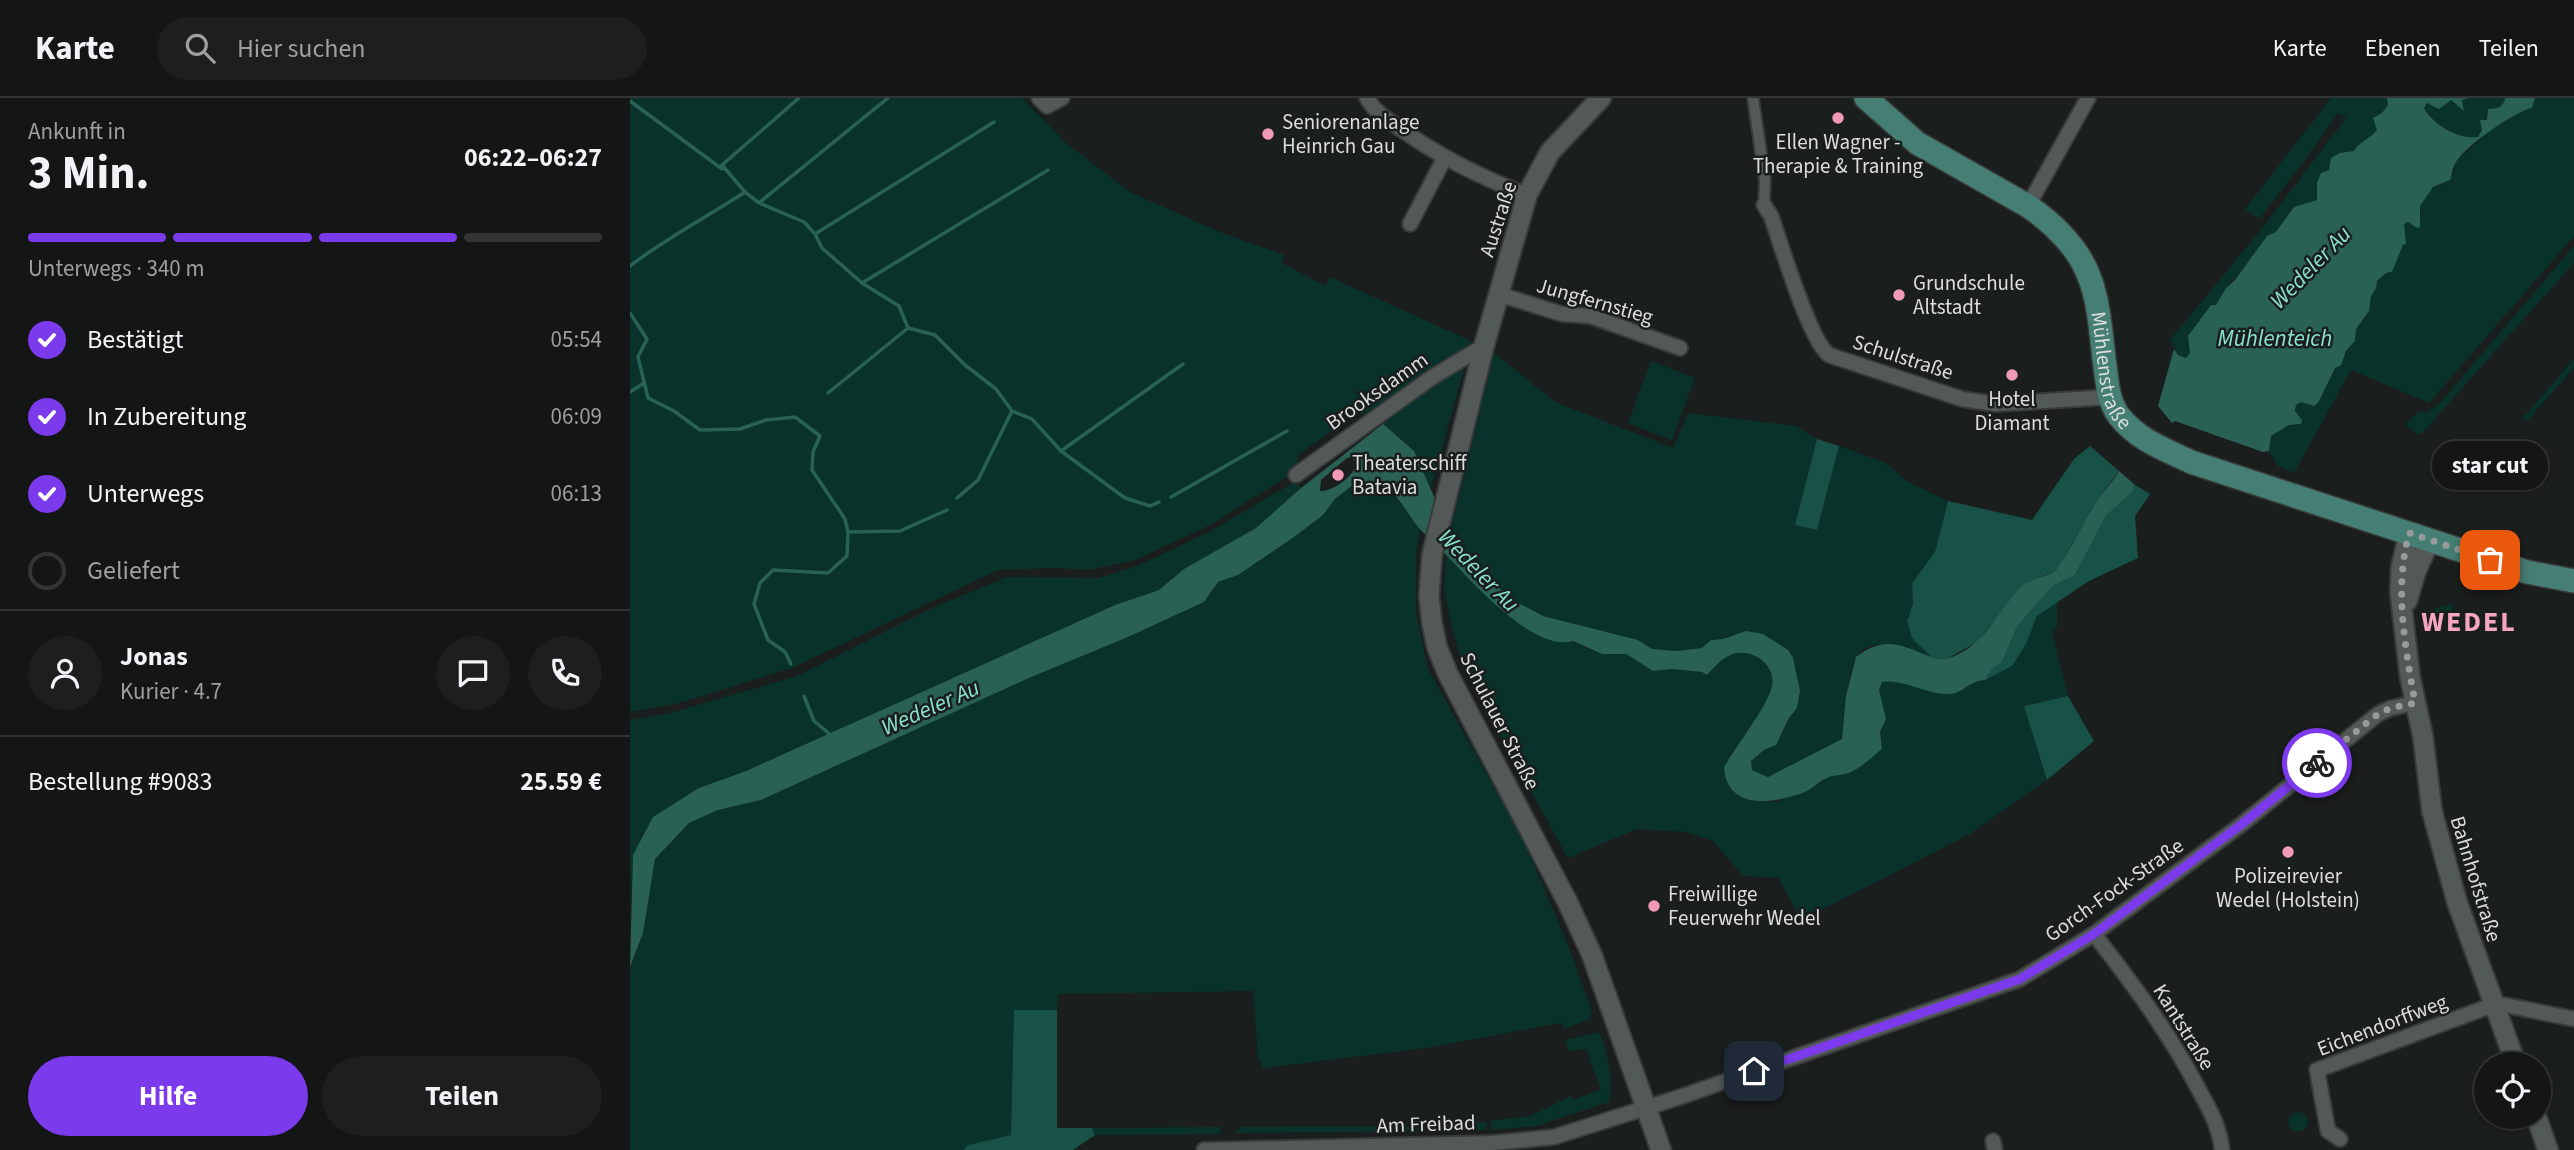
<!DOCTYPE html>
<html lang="de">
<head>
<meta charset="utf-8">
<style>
	:root { --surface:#141616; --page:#1d1f1f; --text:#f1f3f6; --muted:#9d9fa1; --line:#333535; --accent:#7c3aed }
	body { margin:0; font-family:"Source Sans 3",sans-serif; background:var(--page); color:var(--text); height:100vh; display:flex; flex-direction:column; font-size:26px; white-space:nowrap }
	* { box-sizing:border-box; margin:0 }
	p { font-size:23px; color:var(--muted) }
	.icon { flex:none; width:38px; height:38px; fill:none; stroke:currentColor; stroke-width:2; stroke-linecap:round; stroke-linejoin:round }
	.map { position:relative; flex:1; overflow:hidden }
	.panel { display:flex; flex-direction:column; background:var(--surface); width:630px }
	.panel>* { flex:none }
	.buttons { position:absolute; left:1844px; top:954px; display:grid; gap:14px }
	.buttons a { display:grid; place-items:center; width:77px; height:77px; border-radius:50%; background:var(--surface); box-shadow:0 2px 5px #0004,0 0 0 2px var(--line); font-size:35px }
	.pin { position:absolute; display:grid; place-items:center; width:60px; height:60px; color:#fff; margin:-30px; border-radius:14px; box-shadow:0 4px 10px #0006 }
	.courier { position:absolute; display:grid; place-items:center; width:70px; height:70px; margin:-35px; border:5px solid #7c3aed; border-radius:50%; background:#fff; color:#222; box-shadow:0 2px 9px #0007 }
	.bubble { position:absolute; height:49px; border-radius:24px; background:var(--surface); box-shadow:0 2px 5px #0004,0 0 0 2px var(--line); font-size:23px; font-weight:700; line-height:49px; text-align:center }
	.headline em { font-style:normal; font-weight:700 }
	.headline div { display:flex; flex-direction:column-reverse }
	.headline { display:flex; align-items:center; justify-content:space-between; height:119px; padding:0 28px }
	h1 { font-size:46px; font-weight:700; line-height:52px }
	.bar { display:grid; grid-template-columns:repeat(4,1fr); gap:10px 7px; align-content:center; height:84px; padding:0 28px }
	.bar i { height:9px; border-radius:5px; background:var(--line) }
	.bar .active { background:var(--accent) }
	.bar p { grid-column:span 4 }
	.line { display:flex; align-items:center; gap:18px; padding:0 28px; border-top:2px solid var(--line) }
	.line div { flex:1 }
	.round { display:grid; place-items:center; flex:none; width:74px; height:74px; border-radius:37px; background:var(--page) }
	ol { padding:0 28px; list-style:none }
	li { display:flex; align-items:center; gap:21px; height:77px }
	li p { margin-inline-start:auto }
	li .icon { padding:7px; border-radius:50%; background:var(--accent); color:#fff; stroke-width:4 }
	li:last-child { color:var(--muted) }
	li i { width:38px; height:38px; border:4px solid var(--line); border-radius:50% }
	.button { display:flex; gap:14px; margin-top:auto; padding:14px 28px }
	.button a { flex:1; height:80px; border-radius:42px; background:var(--accent); color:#fff; font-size:28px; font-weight:700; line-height:80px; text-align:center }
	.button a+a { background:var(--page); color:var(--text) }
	header { display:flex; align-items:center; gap:42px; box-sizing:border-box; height:98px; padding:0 35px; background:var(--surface); border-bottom:2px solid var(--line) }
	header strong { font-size:33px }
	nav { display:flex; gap:38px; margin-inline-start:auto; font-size:24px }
	.search { width:490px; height:63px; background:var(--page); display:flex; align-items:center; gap:18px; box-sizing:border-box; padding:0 24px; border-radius:38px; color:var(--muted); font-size:26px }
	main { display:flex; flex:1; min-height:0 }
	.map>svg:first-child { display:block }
	.green { fill:#09322b }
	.forest { fill:#185247 }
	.water { fill:#296155; fill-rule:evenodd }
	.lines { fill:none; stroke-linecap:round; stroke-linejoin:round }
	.stream { stroke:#296155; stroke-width:3.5 }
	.pedestrian-casing { stroke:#383b3a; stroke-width:14 }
	.minor-casing { stroke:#383b3a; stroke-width:18 }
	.tertiary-casing { stroke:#383b3a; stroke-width:23 }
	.primary-casing { stroke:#383b3a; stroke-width:26 }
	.pedestrian { stroke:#535957; stroke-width:10 }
	.minor { stroke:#535957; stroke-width:14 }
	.tertiary { stroke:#535957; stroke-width:19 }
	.primary { stroke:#457e73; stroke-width:23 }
	.done { stroke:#979b9a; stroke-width:7; stroke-dasharray:0 12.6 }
	.route { stroke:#7c3aed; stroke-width:9 }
	.poi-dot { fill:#f09ab7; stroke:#1a1e1d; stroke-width:2.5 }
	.labels { text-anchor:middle; stroke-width:5; stroke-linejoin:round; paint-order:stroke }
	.poi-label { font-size:21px; fill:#dbdedd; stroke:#1a1e1d; text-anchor:start }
	.street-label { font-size:21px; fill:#dbdedd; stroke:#1a1e1d }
	.water-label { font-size:23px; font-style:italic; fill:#89e3cf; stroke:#1a1e1d }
	.district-label { font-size:28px; font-weight:bold; letter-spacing:2px; fill:#f6a6c1; stroke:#1a1e1d }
</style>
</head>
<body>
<header>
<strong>Karte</strong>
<div class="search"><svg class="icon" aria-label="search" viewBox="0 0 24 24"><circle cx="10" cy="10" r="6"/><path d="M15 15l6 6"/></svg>Hier suchen</div>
<nav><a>Karte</a><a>Ebenen</a><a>Teilen</a></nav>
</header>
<main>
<section class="panel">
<div class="headline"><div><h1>3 Min.</h1><p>Ankunft in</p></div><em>06:22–06:27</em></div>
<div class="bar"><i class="active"></i><i class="active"></i><i class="active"></i><i></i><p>Unterwegs · 340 m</p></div>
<ol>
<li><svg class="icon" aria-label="check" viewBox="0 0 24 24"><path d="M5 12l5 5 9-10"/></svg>Bestätigt<p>05:54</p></li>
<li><svg class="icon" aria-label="check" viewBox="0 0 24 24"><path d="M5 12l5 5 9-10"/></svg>In Zubereitung<p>06:09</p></li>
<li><svg class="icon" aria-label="check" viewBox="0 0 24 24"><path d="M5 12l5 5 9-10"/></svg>Unterwegs<p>06:13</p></li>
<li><i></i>Geliefert</li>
</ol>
<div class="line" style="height:126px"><a class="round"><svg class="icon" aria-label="person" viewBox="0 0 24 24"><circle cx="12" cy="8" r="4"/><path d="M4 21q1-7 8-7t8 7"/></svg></a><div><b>Jonas</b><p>Kurier · 4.7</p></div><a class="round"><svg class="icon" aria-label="chat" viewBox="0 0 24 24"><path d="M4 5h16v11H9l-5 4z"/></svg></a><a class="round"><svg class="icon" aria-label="phone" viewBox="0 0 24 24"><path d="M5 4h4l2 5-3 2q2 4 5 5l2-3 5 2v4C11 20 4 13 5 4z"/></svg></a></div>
<div class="line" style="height:91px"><div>Bestellung #9083</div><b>25.59 €</b></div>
<div class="button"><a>Hilfe</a><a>Teilen</a></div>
</section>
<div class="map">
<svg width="1944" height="1052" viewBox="0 0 1944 1052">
	<rect width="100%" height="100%" fill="#1a1e1d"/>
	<g class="green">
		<polygon points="0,0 392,0 436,45 500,94 590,134 654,157 652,165 695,188 700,179 841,243 838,254 792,280 736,317 726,315 668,357 666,373 580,427 505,462 459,472 423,470 368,472 162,570 49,605 0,614"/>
		<path d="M 1701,0 L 1757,0 L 1758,7 C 1752,15 1751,25 1746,34 C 1740,43 1730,44 1724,53 L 1710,55 L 1699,72 L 1687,85 L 1687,102 L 1664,109 L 1646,134 L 1596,190 L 1586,208 L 1581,207 L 1558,238 L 1560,255 L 1556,260 L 1548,257 L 1540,242 L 1634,128 L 1716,20 L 1708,15 L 1670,69 L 1629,121 L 1615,111 Z"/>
		<path d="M 1838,0 L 1875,0 L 1873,7 L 1866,11 L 1858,11 L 1857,22 L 1851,22 L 1852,32 L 1847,40 C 1829,41 1802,26 1794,10 L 1797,5 L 1821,2 L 1834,12 L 1832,2 Z"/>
		<polygon points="1905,0 1944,0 1944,138 1799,305 1721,272 1664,375 1648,368 1639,353 1641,338 1659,327 1666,328 1666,307 1671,304 1688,305 1705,270 1725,243 1726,231 1739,213 1741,198 1747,183 1756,175 1762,174 1773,147 1774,125 1778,124 1783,128 1791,117 1789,108 1803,89 1813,86 1824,74 1826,63 1860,32 1894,12 1902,10"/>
		<polygon points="1944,148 1944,165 1794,333 1789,337 1775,326 1789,314 1797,314 1810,305"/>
		<path d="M 864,255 L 925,304 L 1043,350 L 1058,315 L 1166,328 L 1187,341 L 1165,427 L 1187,432 L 1209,348 L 1254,364 L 1277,383 L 1318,403 L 1305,454 L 1282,485 L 1283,506 L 1277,523 L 1282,540 L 1302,560 C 1282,551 1241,534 1226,560 C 1217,575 1214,622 1212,641 L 1138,679 L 1122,672 L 1121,663 L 1134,652 L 1146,647 C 1155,629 1166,613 1170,593 L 1103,536 L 1093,541 L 1082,542 L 1072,550 L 1047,553 L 1022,551 L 1007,542 L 913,518 L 885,503 L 867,488 L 820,435 Z"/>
		<polygon points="1944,261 1944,270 1897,323 1893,320"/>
		<polygon points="1021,263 1065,280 1042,342 998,325"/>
		<polygon points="836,264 800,393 784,353 753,326 752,319"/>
		<polygon points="666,383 671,390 626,430 554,471 529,492 485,507 116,673 69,690 3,757 0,813 0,622 37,616 167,578 302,510 377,479 469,480 507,468 579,434"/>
		<path d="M 728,383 C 764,387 769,405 790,431 L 786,454 L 786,514 L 798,571 L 895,745 L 939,850 L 962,913 L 960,921 L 934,931 L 931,925 L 796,950 L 633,970 L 628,959 L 623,893 L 428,896 L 427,912 L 384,912 L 381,1037 L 338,1047 L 333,1052 L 0,1052 L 0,871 L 13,835 L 25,761 L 59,725 L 88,712 L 131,702 L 399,580 L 498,539 L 574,504 L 588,484 L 608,477 L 664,439 L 693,417 L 705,401 Z"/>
		<path d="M 816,457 L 876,517 L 972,556 L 996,556 L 1023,573 L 1042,571 L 1072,574 L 1077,576 C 1085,569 1093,559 1103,556 C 1123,550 1146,567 1142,589 C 1139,606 1104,651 1094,669 L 1108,698 L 1120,702 L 1146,704 L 1179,692 L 1197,679 L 1222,674 L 1252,651 L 1250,634 L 1256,621 L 1249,592 L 1252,584 L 1265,582 L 1304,593 L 1333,592 L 1396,546 L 1407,518 L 1427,502 L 1427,529 L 1422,535 L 1438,598 L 1394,608 L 1417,682 L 1340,736 L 1172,822 L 1148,780 L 1113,778 L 1083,743 L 1056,734 L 1007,731 L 938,760 L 837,578 L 824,538 L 814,492 Z"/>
		<polygon points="1823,506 1822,519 1810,523 1802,513 1812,508"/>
		<path d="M 969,934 C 978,955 985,982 979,1004 L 907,1028 L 861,1032 L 860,1023 L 900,1018 L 941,998 L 943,1002 L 971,991 L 956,951 L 938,953 L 936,942 Z"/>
		<circle cx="1668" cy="1024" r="10"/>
		<polygon points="856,1024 856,1032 802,1034 802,1027"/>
		<polygon points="787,1028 788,1033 607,1035 606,1033 611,1029"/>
		<polygon points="591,1029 590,1036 465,1037 462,1030"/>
	</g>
	<g class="forest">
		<polygon points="1187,341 1209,348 1187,432 1165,427"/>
		<polygon points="1460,348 1489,373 1463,408 1430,468 1423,474 1397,484 1347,544 1315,562 1302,560 1282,540 1277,523 1283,506 1282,485 1305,454 1318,403 1402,422 1444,361"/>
		<polygon points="1504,386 1520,396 1505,418 1508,460 1459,483 1407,518 1396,546 1382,568 1355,582 1363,570 1372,564 1388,527 1423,488 1445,477 1476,418 1503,393"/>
		<polygon points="1438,598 1464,643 1417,682 1394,608"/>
		<polygon points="384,912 427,912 427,1030 462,1030 465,1037 443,1052 333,1052 338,1047 381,1037"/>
	</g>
	<g class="water">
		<path d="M 1757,0 L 1838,0 L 1832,2 L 1834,13 L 1821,2 L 1809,11 L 1797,5 L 1794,10 C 1802,26 1829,42 1848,39 L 1852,32 L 1850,22 L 1857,22 L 1858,11 C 1867,11 1874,9 1875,0 L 1905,0 L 1902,10 C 1884,14 1833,49 1825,66 C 1822,71 1822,77 1820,82 L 1803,89 L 1790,108 L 1790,129 L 1787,130 L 1778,124 L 1774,126 L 1776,146 L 1773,147 L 1762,174 L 1756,175 L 1747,183 L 1746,190 L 1741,198 L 1739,213 L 1726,231 L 1725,243 L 1716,253 L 1711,267 L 1705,270 L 1688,305 L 1684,308 L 1671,304 L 1666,307 L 1665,313 L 1672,322 L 1671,326 L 1659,327 L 1641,338 L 1639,353 L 1633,354 L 1545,323 L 1542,325 L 1528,308 L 1544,251 L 1548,257 L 1556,260 L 1560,255 L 1558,238 L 1581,207 L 1586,207 L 1596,190 L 1605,182 L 1637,138 L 1646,134 L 1664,109 L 1687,102 L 1687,85 L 1691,75 L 1699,72 L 1701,60 L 1710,55 L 1724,53 C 1730,43 1740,41 1747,32 L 1743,20 L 1752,15 L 1758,7 Z"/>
		<path d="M 753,326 L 784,353 L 820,435 L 867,488 L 885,503 L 913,518 L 1008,542 L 1022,551 L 1047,553 L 1072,550 L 1081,542 L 1093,541 L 1116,533 L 1133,536 L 1158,552 L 1163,560 L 1170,593 L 1167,610 L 1159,620 L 1146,647 L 1134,652 L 1121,663 L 1122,672 L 1138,679 L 1212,641 L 1216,598 L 1226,559 C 1252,539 1268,545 1296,557 C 1302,560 1310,562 1316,561 C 1355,550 1366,514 1392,488 C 1402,478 1422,480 1429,468 C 1442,449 1452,427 1464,407 C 1471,395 1482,386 1489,373 L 1504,386 L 1503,393 L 1476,418 L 1445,477 L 1423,488 L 1388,527 L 1372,564 L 1363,570 L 1355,582 C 1338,583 1335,595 1319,596 C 1296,597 1276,581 1252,584 L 1249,592 L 1256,621 L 1250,634 L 1252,651 C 1243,658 1232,669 1221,674 C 1213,678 1202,676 1195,681 C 1188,684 1183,690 1177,693 C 1146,706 1097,714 1094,669 C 1104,651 1139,606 1142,588 C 1146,567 1123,550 1103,556 C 1093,559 1084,569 1077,577 L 1072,574 L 1042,571 L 1023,573 L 996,556 L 972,556 L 943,543 C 905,555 843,485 819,460 C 809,449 798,440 788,429 C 779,418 770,400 758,391 C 750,384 738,384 728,383 L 705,401 L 693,417 L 664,439 L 608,477 L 588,484 L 574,504 L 498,539 L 399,580 L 131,702 L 88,712 L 59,725 L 25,761 L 13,835 L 0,869 L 3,757 L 23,719 L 69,690 L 116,673 L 485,507 L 529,492 L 554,471 L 626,430 L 671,390 ZM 721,359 L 727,366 C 723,378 703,394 690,393 L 691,382 L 717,360 Z"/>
	</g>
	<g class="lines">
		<g class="stream">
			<polyline points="0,3 92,71 92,67 115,94 129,105 174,124 185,136 192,150 232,185 269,208 278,230 305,237 335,267 366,291 382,313 402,321 431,353 495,400 520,408 529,404"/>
			<polyline points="92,67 169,0"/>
			<polyline points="130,104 258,0"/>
			<polyline points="185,136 364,24"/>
			<path d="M 0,168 C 36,140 77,119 115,94"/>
			<polyline points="232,185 418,72"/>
			<polyline points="0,215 17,241 8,259 18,300 44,313 70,332 110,331 136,322 165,319 190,338 183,354 182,372 215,421 218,434 217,458 198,475 143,472 130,485 124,506 138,542 155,554 161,566"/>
			<polyline points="0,294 14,285"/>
			<polyline points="198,295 278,230"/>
			<polyline points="431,353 553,266"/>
			<polyline points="541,399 657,333"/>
			<polyline points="327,400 348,382 382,313"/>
			<polyline points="218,434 270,433 317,412"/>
			<polyline points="174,598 184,623 202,638"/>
		</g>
		<defs>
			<polyline id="pedestrian" points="1123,0 1135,82 1134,107"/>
			<g id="minor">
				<polyline points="409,0 417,8 432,0"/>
				<path d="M 737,0 C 744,13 756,21 768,29 C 809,59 850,79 897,97"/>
				<path d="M 1134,107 L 1141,118 C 1151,146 1180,244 1199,257 L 1332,301 L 1365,306 L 1481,299"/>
				<polyline points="1398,108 1458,0"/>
				<polyline points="780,126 814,61"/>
				<polyline points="868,196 932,216 960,218 1050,250"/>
				<polyline points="666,377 801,280 854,248"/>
				<path d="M 1464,836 C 1503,886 1540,936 1569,992 C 1580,1012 1590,1030 1592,1052"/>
				<polyline points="1710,1041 1698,1033 1687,972 1863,907 1875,907 1944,921"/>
				<polyline points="1363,1043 1365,1052"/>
				<polyline points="574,1052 862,1045 924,1039 1047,1000 1390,881 1464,836 1612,726 1748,616 1761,610 1785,605"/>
			</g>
			<g id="tertiary">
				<polyline points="971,0 920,54 897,97 854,248 802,457 799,498 802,525 807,549 817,574 938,805 962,857 1031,1052"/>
				<polyline points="1779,435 1771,470 1770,494 1780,579 1793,639 1802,713 1827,804 1886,966"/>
				<polyline points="1777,503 1786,473 1800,442"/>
				<polyline points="1906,1018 1918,1052"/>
			</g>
			<g id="primary">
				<path id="s1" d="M 1236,0 L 1287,45 L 1398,108 C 1423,125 1450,151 1460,181 C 1469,205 1471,235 1474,261 C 1477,280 1477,302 1489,318 C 1508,342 1534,351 1561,364 L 1897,474 L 1944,483"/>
			</g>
		</defs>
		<use href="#pedestrian" class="pedestrian-casing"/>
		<use href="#minor" class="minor-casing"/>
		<use href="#tertiary" class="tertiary-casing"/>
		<use href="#primary" class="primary-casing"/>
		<use href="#pedestrian" class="pedestrian"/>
		<use href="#minor" class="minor"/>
		<use href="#tertiary" class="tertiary"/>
		<use href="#primary" class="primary"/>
	</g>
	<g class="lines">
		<path class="done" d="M 1687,665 L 1748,616 L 1761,610 L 1785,605 C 1775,547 1764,492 1779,435 L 1860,462"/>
		<polyline class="route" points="1124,973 1390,881 1464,836 1612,726 1687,665"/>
	</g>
	<g class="poi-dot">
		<circle cx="1208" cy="20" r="7"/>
		<circle cx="638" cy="36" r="7"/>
		<circle cx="1269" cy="197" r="7"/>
		<circle cx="1382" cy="277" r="7"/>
		<circle cx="708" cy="377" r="7"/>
		<circle cx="1658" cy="754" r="7"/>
		<circle cx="1024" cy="808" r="7"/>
	</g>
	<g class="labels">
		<g class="poi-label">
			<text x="652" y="31">Seniorenanlage<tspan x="652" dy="24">Heinrich Gau</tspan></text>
			<text x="1208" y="51" text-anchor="middle">Ellen Wagner -<tspan x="1208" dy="24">Therapie &amp; Training</tspan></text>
			<text x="1283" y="192">Grundschule<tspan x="1283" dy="24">Altstadt</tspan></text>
			<text x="1382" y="308" text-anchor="middle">Hotel<tspan x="1382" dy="24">Diamant</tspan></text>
			<text x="722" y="372">Theaterschiff<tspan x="722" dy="24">Batavia</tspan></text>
			<text x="1658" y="785" text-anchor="middle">Polizeirevier<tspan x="1658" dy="24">Wedel (Holstein)</tspan></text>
			<text x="1038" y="803">Freiwillige<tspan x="1038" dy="24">Feuerwehr Wedel</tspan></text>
		</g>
		<g class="street-label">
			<text transform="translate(868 121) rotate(-72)" y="7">Austraße</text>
			<text transform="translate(965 203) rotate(16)" y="7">Jungfernstieg</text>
			<text transform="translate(1273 259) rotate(18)" y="7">Schulstraße</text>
			<text dy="7" stroke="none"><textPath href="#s1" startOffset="387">Mühlenstraße</textPath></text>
			<text transform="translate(747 293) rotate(-35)" y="7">Brooksdamm</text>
			<text transform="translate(870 623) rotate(63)" y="7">Schulauer Straße</text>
			<text transform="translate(1846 781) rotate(73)" y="7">Bahnhofstraße</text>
			<text transform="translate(1484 792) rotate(-35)" y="7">Gorch-Fock-Straße</text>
			<text transform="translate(1752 927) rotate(-21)" y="7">Eichendorffweg</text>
			<text transform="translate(1554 929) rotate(58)" y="7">Kantstraße</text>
			<text transform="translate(796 1026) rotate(-2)" y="7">Am Freibad</text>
		</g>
		<g class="water-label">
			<text transform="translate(1680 169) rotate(-46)" y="8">Wedeler Au</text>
			<text x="1645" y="248">Mühlenteich</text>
			<text transform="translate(849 472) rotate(46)" y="8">Wedeler Au</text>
			<text transform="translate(300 609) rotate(-24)" y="8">Wedeler Au</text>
		</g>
		<g class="district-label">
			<text x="1839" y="533">WEDEL</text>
		</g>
	</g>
</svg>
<div class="buttons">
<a><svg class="icon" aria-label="locate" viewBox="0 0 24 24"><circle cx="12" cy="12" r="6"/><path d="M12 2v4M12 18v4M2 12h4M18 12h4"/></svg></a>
</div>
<div class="pin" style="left:1860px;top:462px;background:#ea580c"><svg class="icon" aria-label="bag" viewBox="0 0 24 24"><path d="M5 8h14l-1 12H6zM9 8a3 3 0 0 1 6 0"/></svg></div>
<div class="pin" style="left:1124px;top:973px;background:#1f2937"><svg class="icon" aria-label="home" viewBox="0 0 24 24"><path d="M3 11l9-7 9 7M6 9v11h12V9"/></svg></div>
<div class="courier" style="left:1687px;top:665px"><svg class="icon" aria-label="bike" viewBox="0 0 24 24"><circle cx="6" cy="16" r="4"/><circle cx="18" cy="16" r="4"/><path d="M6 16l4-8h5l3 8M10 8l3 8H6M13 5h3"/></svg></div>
<div class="bubble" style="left:1802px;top:343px;width:116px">star cut</div>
</div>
</main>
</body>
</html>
